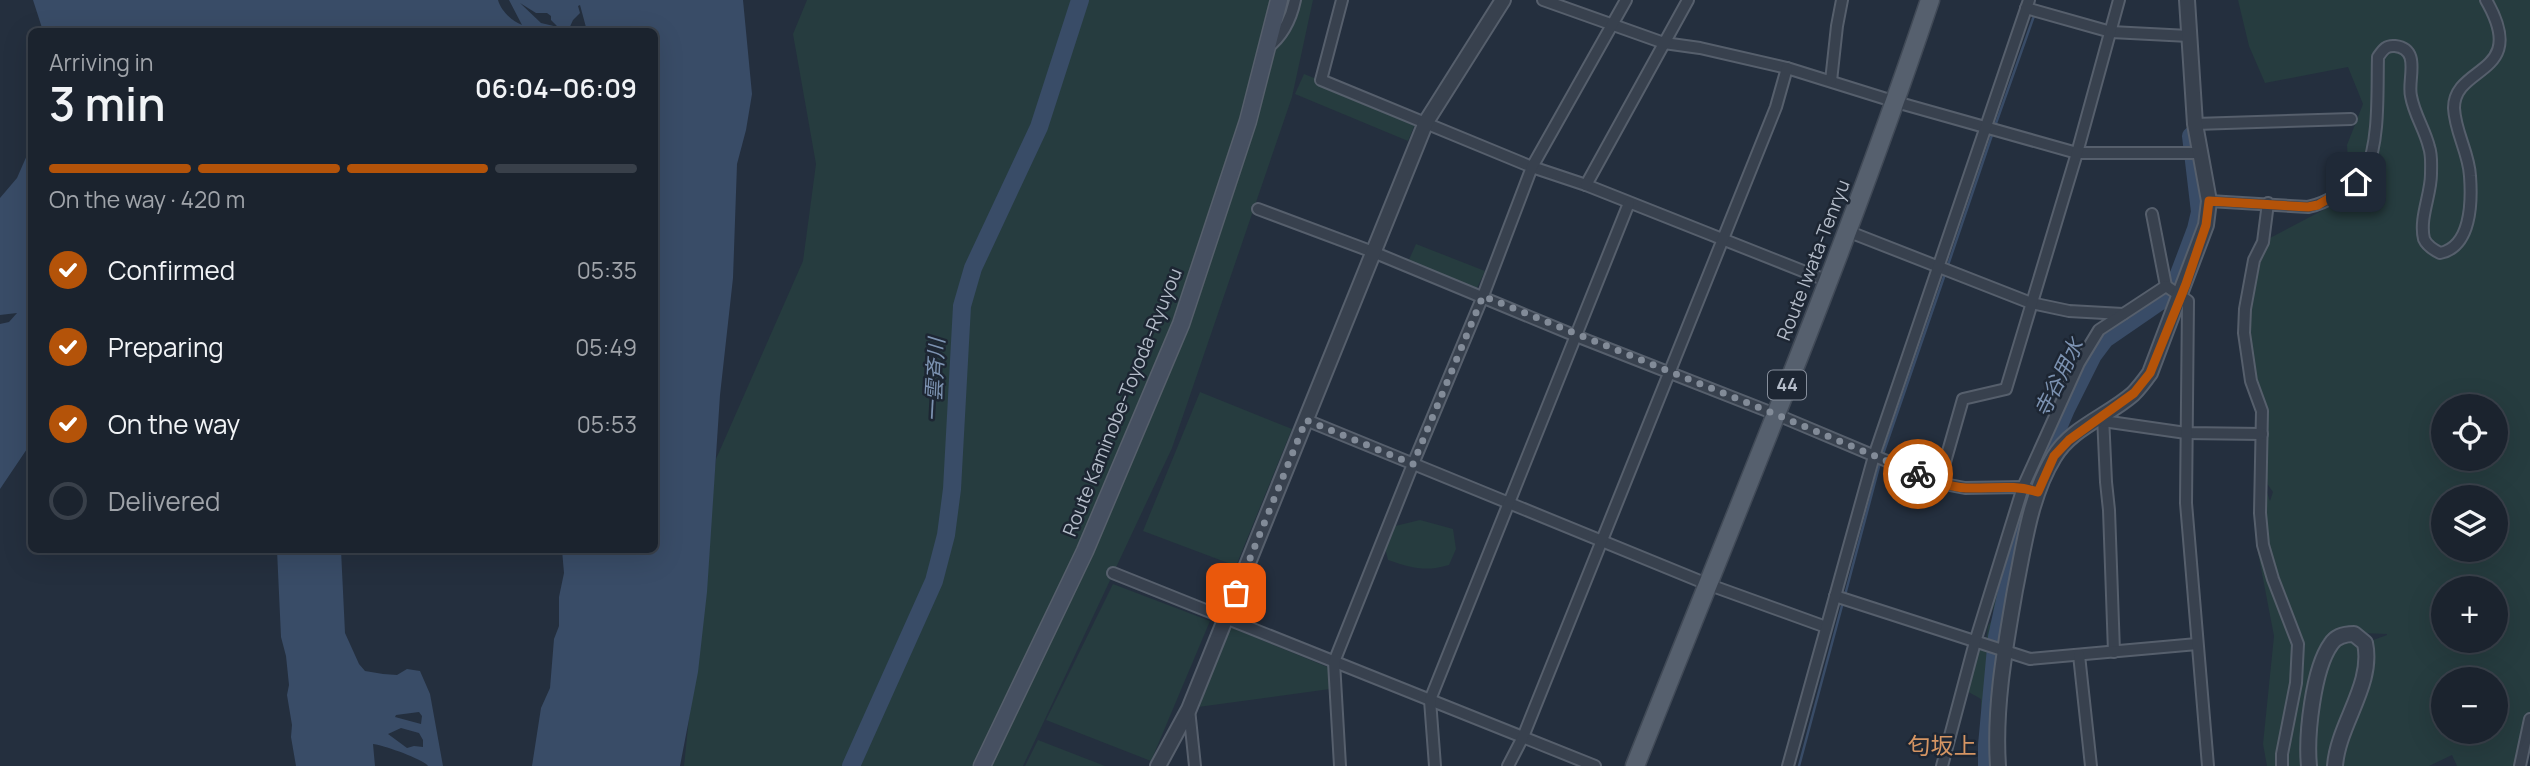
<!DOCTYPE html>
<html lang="en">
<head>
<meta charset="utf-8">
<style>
	:root { --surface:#1b232e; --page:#282f3a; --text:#f1f3f6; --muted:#a0a4aa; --line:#39404a; --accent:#b45309 }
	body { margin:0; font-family:Manrope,"Noto Sans JP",sans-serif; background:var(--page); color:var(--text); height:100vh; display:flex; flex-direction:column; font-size:26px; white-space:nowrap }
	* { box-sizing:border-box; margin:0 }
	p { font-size:23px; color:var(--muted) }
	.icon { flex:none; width:38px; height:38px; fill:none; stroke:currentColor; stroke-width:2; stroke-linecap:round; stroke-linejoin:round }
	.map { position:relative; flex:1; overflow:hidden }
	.details { position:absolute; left:28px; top:28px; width:630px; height:525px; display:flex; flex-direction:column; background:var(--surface); border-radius:10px; box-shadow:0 7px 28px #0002,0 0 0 2px var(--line) }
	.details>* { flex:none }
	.tools { position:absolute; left:2431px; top:394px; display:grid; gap:14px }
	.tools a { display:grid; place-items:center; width:77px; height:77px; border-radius:50%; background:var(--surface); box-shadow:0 7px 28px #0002,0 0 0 2px var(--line); font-size:35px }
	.pin { position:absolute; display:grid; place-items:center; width:60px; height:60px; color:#fff; margin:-30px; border-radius:14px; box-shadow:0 4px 10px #0006 }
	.courier { position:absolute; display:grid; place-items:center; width:70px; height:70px; margin:-35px; border:5px solid #b45309; border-radius:50%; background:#fff; color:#222; box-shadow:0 2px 9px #0007 }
	.headline em { font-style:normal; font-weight:600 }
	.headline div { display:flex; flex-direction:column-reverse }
	.headline { display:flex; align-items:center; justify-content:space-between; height:119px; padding:0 21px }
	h1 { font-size:46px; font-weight:600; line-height:52px }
	.bar { display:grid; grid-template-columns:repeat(4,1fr); gap:10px 7px; align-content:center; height:84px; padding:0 21px }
	.bar i { height:9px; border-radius:5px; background:var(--line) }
	.bar .current { background:var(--accent) }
	.bar p { grid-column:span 4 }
	ol { padding:0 21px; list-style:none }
	li { display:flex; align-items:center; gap:21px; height:77px }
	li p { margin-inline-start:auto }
	li .icon { padding:7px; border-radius:50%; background:var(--accent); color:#fff; stroke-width:4 }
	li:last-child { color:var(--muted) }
	li i { width:38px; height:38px; border:4px solid var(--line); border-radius:50% }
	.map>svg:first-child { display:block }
	.green { fill:#263c3f; fill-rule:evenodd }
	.water { fill:#394c67; fill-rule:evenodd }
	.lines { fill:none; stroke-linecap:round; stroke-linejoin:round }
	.stream { stroke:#394c67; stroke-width:2.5 }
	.river { stroke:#394c67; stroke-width:18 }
	.minor-casing { stroke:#565f6c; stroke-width:14 }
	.tertiary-casing { stroke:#565f6c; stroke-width:18 }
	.secondary-casing { stroke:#565f6c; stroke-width:19 }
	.primary-casing { stroke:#414a57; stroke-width:21 }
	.minor { stroke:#38414e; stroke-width:10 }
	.tertiary { stroke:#38414e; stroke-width:14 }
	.secondary { stroke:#465061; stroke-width:16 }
	.primary { stroke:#56606e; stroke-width:18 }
	.done { stroke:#828b98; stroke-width:7; stroke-dasharray:0 12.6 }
	.route { stroke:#b45309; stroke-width:9 }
	.labels { text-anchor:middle; stroke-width:5; stroke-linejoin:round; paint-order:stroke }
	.shield { fill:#1d2633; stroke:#878f9c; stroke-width:2 }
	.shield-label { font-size:18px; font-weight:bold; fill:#b4bcc9 }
	.street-label { font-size:19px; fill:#b4bcc9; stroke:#1d2633 }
	.water-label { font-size:21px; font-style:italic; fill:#7c92b1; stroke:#1d2633 }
	.quarter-label { font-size:23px; fill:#d59563; stroke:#1d2633 }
</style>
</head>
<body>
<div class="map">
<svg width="2530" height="766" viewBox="0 0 2530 766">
	<rect width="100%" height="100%" fill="#242f3e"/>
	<g class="green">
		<polygon points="807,0 1313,0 1292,97 1172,448 1023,766 684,766 716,459 803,261 816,164 793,34"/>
		<path d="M 2238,0 L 2530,0 L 2530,717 L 2517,766 L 2457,766 L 2452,755 L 2429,766 L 2267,766 L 2263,744 L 2274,636 L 2256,542 L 2261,476 L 2270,501 L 2273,492 L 2268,485 L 2245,346 L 2249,288 L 2270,238 L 2350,196 L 2347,145 L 2363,104 L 2348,67 L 2265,83 L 2249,46 ZM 2443,406 L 2496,406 L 2496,458 L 2443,458 ZM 2443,497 L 2496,497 L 2496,550 L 2443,550 ZM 2443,588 L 2496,588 L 2496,640 L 2443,640 ZM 2334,632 L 2387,634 L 2387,635 L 2365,643 L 2338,637 ZM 2443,679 L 2496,679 L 2496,732 L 2443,732 Z"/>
		<polygon points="1304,74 1417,119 1408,141 1295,94"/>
		<polygon points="1416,244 1485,271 1476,290 1408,262"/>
		<polygon points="1200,392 1292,429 1236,566 1143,531"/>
		<path d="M 1420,520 L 1453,529 L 1456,549 L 1449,565 C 1426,572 1411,568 1388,560 L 1385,548 L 1395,526 Z"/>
		<path d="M 2017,540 L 2001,645 L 1994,766 L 1981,766 L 1981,699 L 1965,690 L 1977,643 L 1986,642 L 1988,626 L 1994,617 C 1991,598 1997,596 2004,581 C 2009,569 2009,555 2010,542 Z"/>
		<polygon points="1113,584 1210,621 1151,761 1046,720"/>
		<polygon points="1230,627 1330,668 1330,689 1198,707"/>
		<polygon points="1038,740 1105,766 1025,766"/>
	</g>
	<g class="water">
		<path d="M 33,0 L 498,0 C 501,11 512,21 522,25 L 509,0 L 743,0 L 752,94 L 746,130 L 737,164 L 733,278 L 720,395 L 707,592 L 698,672 L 680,766 L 532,766 L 541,708 L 550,688 L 554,639 L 559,626 L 559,597 L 564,573 L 562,550 L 654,550 L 654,32 L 587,31 L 580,5 L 578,6 L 580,13 L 573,20 L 568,31 L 546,31 L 536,27 L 534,32 L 43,31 ZM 520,3 L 536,13 L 547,13 L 551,16 L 551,20 L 558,27 L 541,23 Z"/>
		<polygon points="31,146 31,443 0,489 0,324 9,322 17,313 0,315 0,198 17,178"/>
		<path d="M 277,550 L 341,550 L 345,633 L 359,664 L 365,671 L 383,674 L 397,675 L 407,669 L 420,671 L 430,694 L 443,766 L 428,766 C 423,759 383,745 373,744 L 375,766 L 296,766 L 291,737 L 292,725 L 287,695 L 289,685 L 286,656 L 281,637 ZM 419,712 L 422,716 L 421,724 L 395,717 L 396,715 ZM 401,728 L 419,733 L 423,740 L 423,747 L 414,746 L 407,748 L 388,734 Z"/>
	</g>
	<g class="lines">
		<g class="stream">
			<polyline points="1995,126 2035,13"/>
			<polyline points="1947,268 1993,132"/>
			<polyline points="1882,457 1945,274"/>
			<polyline points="1845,595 1880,463"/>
			<polyline points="1799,766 1843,602"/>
		</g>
		<g class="river">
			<polyline points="851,766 934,581 946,535 952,489 962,306 973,268 1039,127 1080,0"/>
			<polyline points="1987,766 1987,745 1997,637 2026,503 2066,409 2093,355 2105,339 2169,295 2179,274 2196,229 2200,212 2191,136"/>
		</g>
		<defs>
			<g id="minor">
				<polyline points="1342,0 1321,80 1532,167 1586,185 1828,281"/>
				<polyline points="1543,0 1664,43 1700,48 1787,68 1896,102 2077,153 2201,153"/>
				<polyline points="2026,8 2111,32 2189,36"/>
				<path d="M 1267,48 C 1283,36 1291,19 1295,0"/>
				<polyline points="1831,81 1837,26 1842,0"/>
				<polyline points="2195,124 2351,119"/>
				<polyline points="1586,185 1688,0"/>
				<path d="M 2209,201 L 2308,207 C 2324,204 2358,186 2366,170 C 2380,141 2377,89 2378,57 C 2383,50 2386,45 2395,46 C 2422,49 2407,80 2411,96 C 2414,114 2425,130 2429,147 C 2432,155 2431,166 2431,174 C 2431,195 2419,218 2424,239 C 2427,246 2434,250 2440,253 C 2471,247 2472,203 2470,176 C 2469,153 2455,132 2454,108 C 2454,64 2530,76 2486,0"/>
				<polyline points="2268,203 2263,242 2254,260 2245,309 2244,333 2251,381 2262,411 2260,513 2263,545 2273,579 2298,644 2296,683 2282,754 2282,766"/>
				<polyline points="1258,209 1373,252 1576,336 1775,414 1939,483 1965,488 2023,487 2029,489"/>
				<polyline points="2152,214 2166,286"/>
				<polyline points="1847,231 2031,303 2069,311 2123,314"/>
				<polyline points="2103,416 2106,482 2109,510 2114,652"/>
				<polyline points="1306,420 1707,584 1826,627"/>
				<polyline points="2103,421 2186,433 2262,434"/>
				<polyline points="1939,483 1963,399 2006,389 2077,153 2119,0"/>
				<polyline points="1113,573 1595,766"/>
				<polyline points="1835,596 2030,659 2197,644"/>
				<polyline points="2079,655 2091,766"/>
				<polyline points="1189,709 1195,766"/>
				<polyline points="1340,766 1334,662 1413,464 1483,296 1532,167 1626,0"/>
				<polyline points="1435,766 1430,700 1629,203"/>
				<polyline points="1508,766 1523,737 1776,107 1787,68"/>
				<polyline points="1788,766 1874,456 2029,0"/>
				<polyline points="1942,766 1975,642 2023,487 2079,363 2099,330 2166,286 2188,301 2186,503 2208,766"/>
				<polyline points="2520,766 2530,719"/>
			</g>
			<g id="tertiary">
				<polyline points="1158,766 1189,709 1426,122 1503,0"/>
				<path d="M 1998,766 C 1994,707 2005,648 2015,590 C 2024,546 2030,496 2054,457 C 2071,428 2108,416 2133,394 C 2139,388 2145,380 2150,373 L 2206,225 L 2209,201 L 2195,124 L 2187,0"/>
				<path d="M 2309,766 C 2306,736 2313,669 2331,644 C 2336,636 2345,634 2354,634 L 2365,643 C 2374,685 2338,724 2335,766"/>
			</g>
			<polyline id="secondary" points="982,766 1085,551 1181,324 1248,121 1279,0"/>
			<path id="primary" d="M 1635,766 C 1736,512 1843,259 1930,0"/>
		</defs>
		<use href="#minor" class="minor-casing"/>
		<use href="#tertiary" class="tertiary-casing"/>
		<use href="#secondary" class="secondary-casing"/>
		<use href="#primary" class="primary-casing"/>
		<use href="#minor" class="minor"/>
		<use href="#tertiary" class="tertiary"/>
		<use href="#secondary" class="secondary"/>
		<use href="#primary" class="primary"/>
	</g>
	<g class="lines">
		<polyline class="done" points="1236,593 1306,420 1413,464 1483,296 1775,414 1918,474"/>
		<path class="route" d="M 1918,474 C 1934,481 1949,487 1966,488 C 1991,489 2014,484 2038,492 L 2054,456 L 2069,440 L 2134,393 L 2150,373 L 2186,284 L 2206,225 L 2209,201 L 2308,207 L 2318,205 L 2356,182"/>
	</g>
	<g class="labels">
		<rect class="shield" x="1768" y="370.5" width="38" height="29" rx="5"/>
		<g class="shield-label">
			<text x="1787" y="391">44</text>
		</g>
		<g class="street-label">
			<text transform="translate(1813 260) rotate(-69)" y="7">Route Iwata-Tenryu</text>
			<text transform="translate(1122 402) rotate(-68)" y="7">Route Kaminobe-Toyoda-Ryuyou</text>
		</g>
		<g class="water-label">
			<text transform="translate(2059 378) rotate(-64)" y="7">寺谷用水</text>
			<text transform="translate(935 380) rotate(-87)" y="7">一雲斉川</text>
		</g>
		<g class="quarter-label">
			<text x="1942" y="754">匂坂上</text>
		</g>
	</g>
</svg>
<div class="tools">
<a><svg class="icon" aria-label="locate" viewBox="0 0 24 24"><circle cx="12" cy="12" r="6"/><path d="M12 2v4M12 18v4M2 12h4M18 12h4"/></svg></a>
<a><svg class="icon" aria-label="layers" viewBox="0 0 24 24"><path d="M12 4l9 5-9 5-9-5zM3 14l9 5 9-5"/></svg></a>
<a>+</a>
<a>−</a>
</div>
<div class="pin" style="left:1236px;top:593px;background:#ea580c"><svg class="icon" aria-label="bag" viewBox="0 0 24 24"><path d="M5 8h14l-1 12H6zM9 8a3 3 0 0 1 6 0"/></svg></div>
<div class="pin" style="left:2356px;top:182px;background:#1f2937"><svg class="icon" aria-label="home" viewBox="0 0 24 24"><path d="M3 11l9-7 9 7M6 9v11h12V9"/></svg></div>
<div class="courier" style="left:1918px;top:474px"><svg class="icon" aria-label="bike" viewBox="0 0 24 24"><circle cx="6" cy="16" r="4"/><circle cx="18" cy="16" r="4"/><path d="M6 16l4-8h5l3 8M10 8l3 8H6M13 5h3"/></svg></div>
<section class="details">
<div class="headline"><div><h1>3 min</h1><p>Arriving in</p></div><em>06:04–06:09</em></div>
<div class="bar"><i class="current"></i><i class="current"></i><i class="current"></i><i></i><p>On the way · 420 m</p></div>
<ol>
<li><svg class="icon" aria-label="check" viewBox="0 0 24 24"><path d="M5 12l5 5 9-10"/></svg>Confirmed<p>05:35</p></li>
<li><svg class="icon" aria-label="check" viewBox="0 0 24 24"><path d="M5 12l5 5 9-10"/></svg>Preparing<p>05:49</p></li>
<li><svg class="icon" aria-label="check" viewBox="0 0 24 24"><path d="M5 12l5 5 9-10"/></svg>On the way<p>05:53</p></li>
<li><i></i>Delivered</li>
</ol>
</section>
</div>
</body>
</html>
